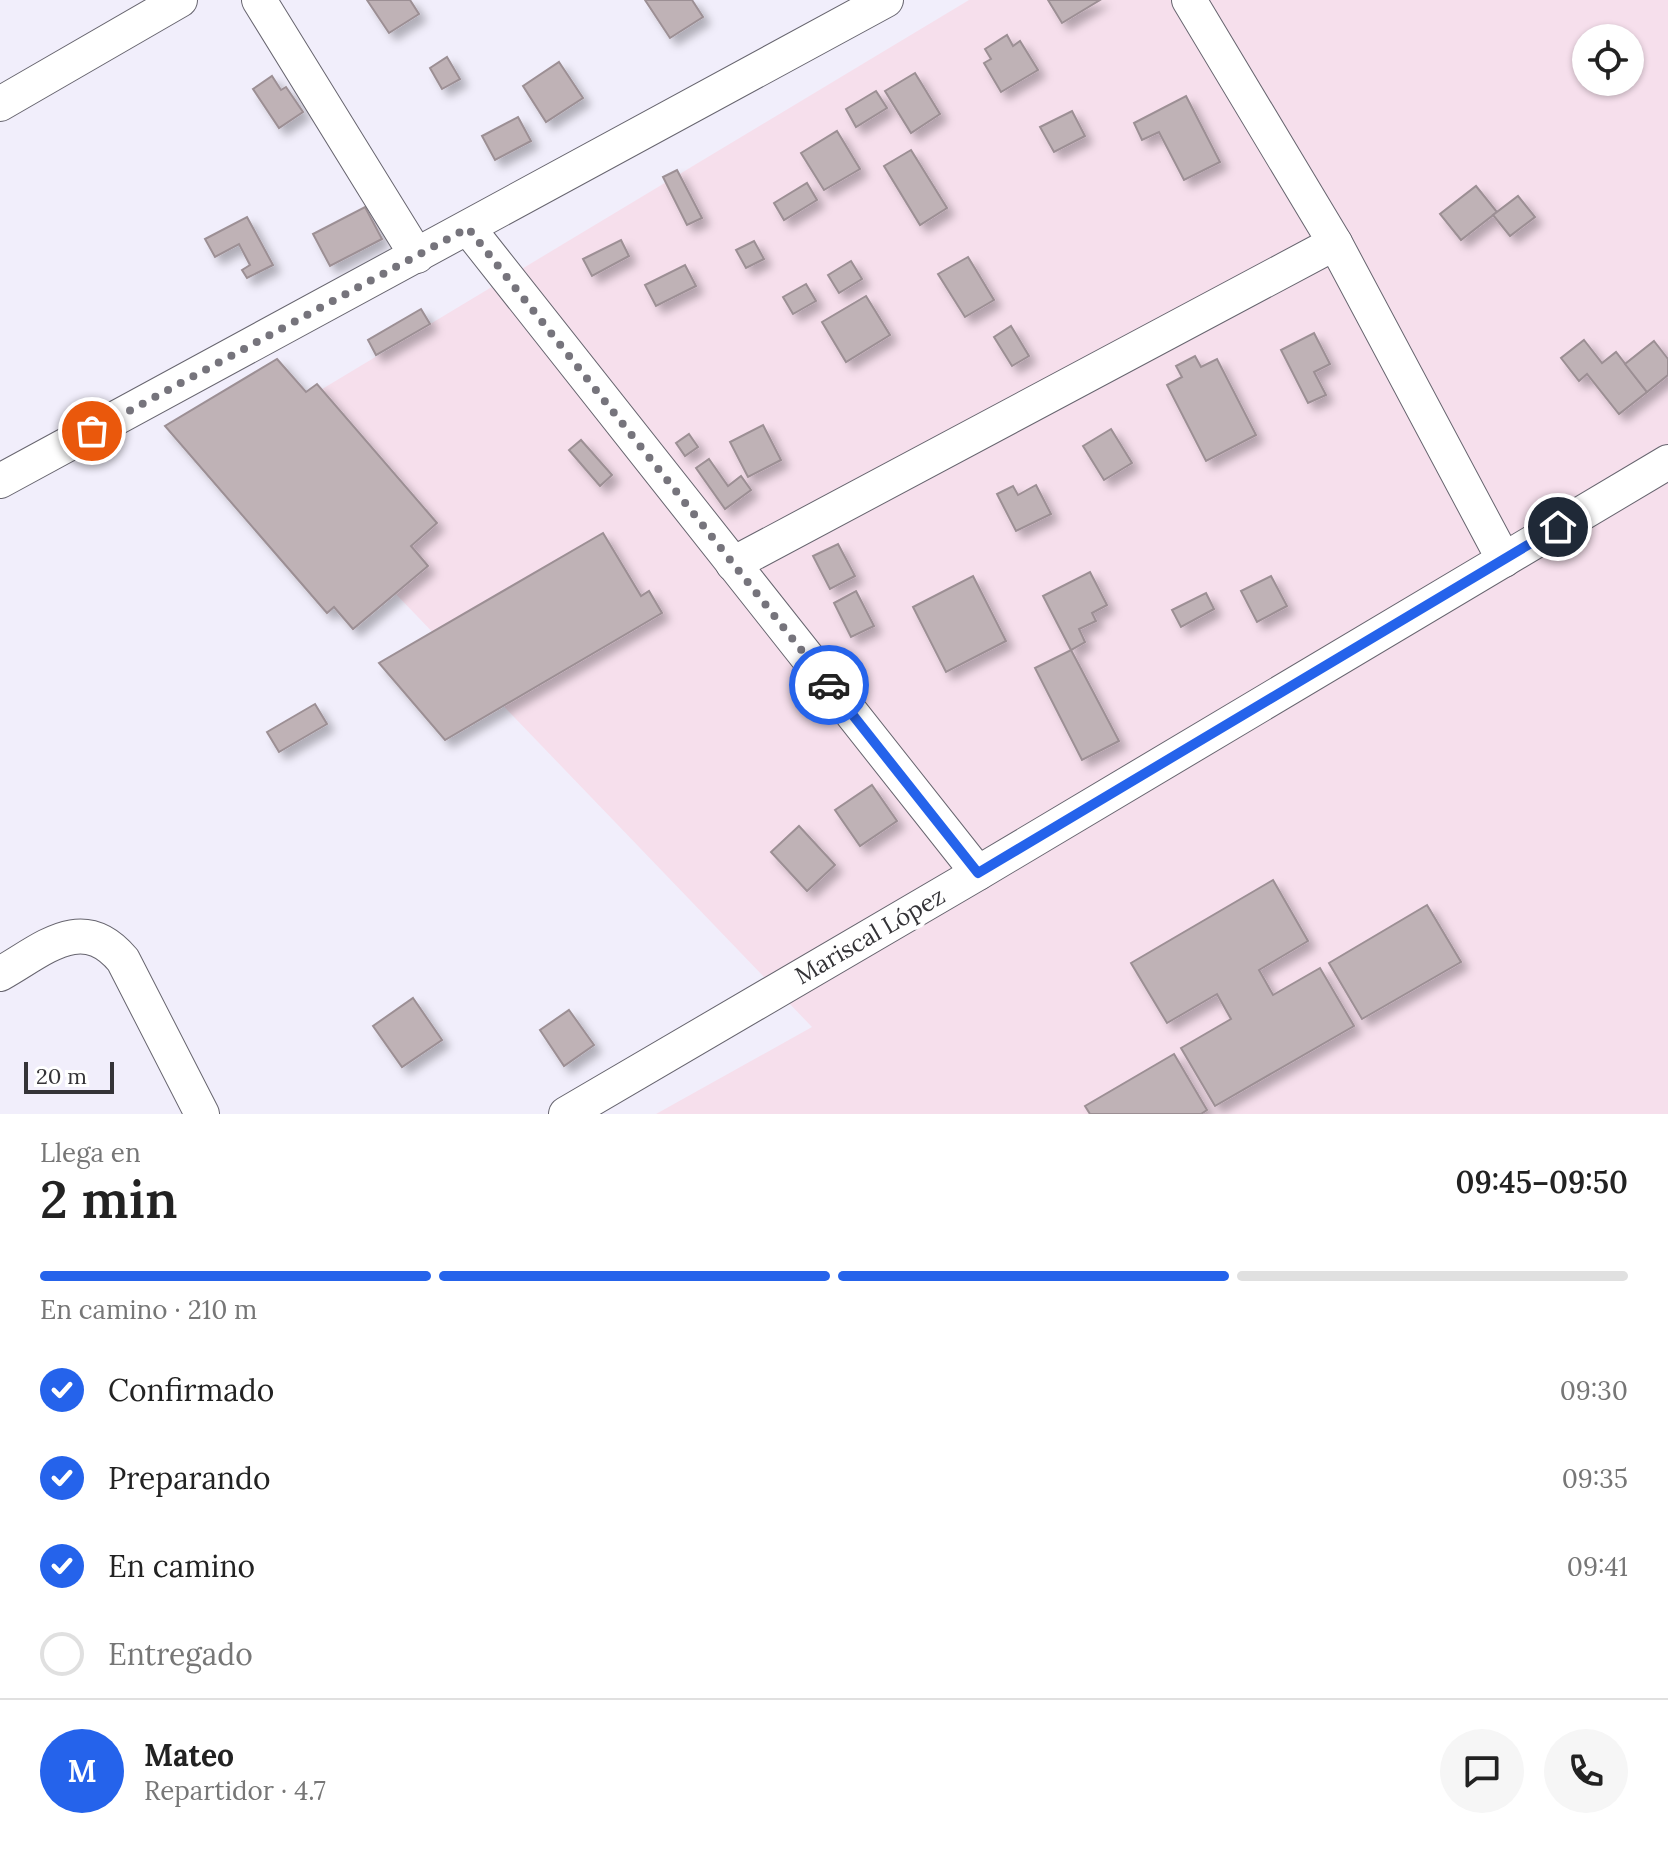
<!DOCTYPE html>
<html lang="es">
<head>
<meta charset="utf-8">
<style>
	:root { --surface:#fff; --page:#f6f6f6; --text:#222; --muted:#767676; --line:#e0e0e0; --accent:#2563eb }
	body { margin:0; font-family:Lora,serif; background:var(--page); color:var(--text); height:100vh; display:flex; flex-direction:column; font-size:30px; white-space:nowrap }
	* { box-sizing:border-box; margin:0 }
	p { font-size:26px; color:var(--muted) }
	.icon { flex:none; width:44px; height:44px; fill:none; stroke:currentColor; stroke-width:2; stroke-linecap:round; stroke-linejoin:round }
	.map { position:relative; height:1114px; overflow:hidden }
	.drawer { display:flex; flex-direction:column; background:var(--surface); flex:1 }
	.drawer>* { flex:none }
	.controls { position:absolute; left:1572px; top:24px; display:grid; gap:16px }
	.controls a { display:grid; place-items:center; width:72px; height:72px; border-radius:50%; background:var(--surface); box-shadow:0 2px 6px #0004; font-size:40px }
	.scale { position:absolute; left:24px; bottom:20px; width:90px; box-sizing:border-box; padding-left:8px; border:4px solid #343337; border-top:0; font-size:22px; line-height:28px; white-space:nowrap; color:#343337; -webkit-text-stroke:6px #fff; paint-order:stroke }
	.pin { position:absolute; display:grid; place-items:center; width:68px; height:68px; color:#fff; margin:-34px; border:4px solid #fff; border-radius:50%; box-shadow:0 2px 8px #0007 }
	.courier { position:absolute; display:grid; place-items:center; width:80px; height:80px; margin:-40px; border:6px solid #2563eb; border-radius:50%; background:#fff; color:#222; box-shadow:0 2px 10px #0007 }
	.headline em { font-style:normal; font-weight:600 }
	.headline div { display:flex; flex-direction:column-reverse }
	.headline { display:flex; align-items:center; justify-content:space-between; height:136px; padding:0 40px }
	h1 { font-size:52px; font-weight:600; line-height:60px }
	.bar { display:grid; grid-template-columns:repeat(4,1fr); gap:12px 8px; align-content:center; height:96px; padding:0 40px }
	.bar i { height:10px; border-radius:6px; background:var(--line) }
	.bar .selected { background:var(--accent) }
	.bar p { grid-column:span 4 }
	.line { display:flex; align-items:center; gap:20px; padding:0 40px; border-top:2px solid var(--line) }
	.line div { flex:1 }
	.round { display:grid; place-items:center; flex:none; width:84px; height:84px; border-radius:42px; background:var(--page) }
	ol { padding:0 40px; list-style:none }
	li { display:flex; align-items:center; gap:24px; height:88px }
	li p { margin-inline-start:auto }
	li .icon { padding:8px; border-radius:50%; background:var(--accent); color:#fff; stroke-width:4 }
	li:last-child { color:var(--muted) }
	li i { width:44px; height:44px; border:4px solid var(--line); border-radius:50% }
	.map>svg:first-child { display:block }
	.industrial { fill:#f6dfec; fill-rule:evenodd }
	.building { fill:#bfb2b6; stroke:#9c8f94; stroke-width:2; filter:url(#shadow) }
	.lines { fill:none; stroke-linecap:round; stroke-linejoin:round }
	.minor-casing { stroke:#67656f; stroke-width:36 }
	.minor { stroke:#fff; stroke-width:34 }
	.done { stroke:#76747c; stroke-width:8; stroke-dasharray:0 14.4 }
	.route { stroke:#2563eb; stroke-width:10 }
	.labels { text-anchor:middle; stroke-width:8; stroke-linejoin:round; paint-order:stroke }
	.street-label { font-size:24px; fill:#343337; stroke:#fff }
</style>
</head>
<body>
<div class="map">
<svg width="1668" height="1114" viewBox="0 0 1668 1114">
	<defs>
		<filter id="shadow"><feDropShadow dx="7" dy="7" stdDeviation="4" flood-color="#0004"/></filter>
	</defs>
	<rect width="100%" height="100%" fill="#f1eefb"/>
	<path class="industrial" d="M 969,0 L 1668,0 L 1668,1114 L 656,1114 L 812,1027 L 244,436 ZM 1586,38 L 1630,38 L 1630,82 L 1586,82 Z"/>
	<g class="building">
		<polygon points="367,0 410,0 419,14 389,33"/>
		<polygon points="645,0 692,0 703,17 670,38"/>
		<polygon points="1048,0 1100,0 1062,23"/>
		<polygon points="1007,35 1013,46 1020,41 1038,70 1001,92 984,63 991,59 985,49"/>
		<polygon points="447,57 460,79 442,89 430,68"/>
		<polygon points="559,62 583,98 546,122 523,86"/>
		<polygon points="915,73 940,114 911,133 885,91"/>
		<polygon points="272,76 281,90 286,87 303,112 279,128 253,89"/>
		<polygon points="876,91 887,108 856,127 846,109"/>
		<polygon points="1186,96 1220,162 1184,180 1159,132 1142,140 1134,123"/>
		<polygon points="1072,111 1085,136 1054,152 1040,127"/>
		<polygon points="518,117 531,141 495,160 482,136"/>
		<polygon points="837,131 860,169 824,190 801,153"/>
		<polygon points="911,150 947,208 920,225 884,166"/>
		<polygon points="677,170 702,218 687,225 663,177"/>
		<polygon points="807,183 817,200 784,220 774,203"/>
		<polygon points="1476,186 1497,212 1461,240 1440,214"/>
		<polygon points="1518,196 1535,217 1510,236 1493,215"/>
		<polygon points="365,207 382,239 330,266 313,234"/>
		<polygon points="247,217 273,265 247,278 242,270 250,265 239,244 215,257 205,239"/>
		<polygon points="621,240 629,256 592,276 583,259"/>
		<polygon points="754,241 764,259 746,268 736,250"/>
		<polygon points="968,257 994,300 965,317 938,274"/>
		<polygon points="851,261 862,279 839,293 828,275"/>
		<polygon points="685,265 696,286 656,306 645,285"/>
		<polygon points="806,284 816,301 793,314 783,297"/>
		<polygon points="866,296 890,335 846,362 822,322"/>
		<polygon points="421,309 430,324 376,355 368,340"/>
		<polygon points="1011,326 1029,356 1012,366 994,337"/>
		<polygon points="1314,333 1330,364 1314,372 1326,395 1308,403 1281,350"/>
		<polygon points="1584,340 1602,363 1616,352 1647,392 1619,414 1587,374 1579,381 1561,358"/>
		<polygon points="1654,341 1668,359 1668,375 1647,392 1625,364"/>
		<polygon points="1195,356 1201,367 1217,359 1256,435 1206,461 1167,385 1182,377 1176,366"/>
		<polygon points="277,359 306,392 317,384 437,523 411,546 428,566 353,629 334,607 327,613 165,426"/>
		<polygon points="763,425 781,460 748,477 730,442"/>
		<polygon points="1111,429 1132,463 1104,480 1083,446"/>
		<polygon points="689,434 698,447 685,456 676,443"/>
		<polygon points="581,440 612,475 600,486 569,450"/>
		<polygon points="709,459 728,486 741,476 751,490 725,509 696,468"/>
		<polygon points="1036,485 1051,514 1016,531 997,494 1013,486 1018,495"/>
		<polygon points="603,533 641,596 649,591 662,613 445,740 379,663"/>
		<polygon points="838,544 855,576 830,589 813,556"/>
		<polygon points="1090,572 1107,605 1092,613 1096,621 1079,629 1085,642 1071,650 1043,596"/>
		<polygon points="973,576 1006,641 946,672 913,607"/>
		<polygon points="1271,576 1287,606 1257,622 1241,591"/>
		<polygon points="856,591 874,626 851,637 834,603"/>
		<polygon points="1206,593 1214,609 1181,627 1172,610"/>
		<polygon points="1071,650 1119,741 1082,760 1035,668"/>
		<polygon points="315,704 327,724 279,752 267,732"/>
		<polygon points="872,785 897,821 860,846 835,810"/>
		<polygon points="799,826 835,865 807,891 771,852"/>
		<polygon points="1273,880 1308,941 1259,970 1273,995 1320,968 1354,1026 1215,1106 1181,1048 1231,1019 1217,994 1167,1023 1131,963"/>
		<polygon points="1427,905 1461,962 1362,1019 1329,963"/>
		<polygon points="413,998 442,1040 402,1067 373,1026"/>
		<polygon points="569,1010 594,1045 564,1066 540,1030"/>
		<polygon points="1174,1054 1207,1110 1201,1114 1090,1114 1085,1106"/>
	</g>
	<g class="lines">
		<defs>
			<g id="minor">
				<polyline points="259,0 417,256"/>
				<polyline points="1189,0 1335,243 1504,560"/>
				<polyline points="0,104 180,0"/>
				<polyline points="468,228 978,873"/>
				<polyline points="0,481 886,0"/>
				<polyline points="733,564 1335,243"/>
				<path d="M 0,974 C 43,950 82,911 123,960 L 202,1114"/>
				<polyline points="566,1114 978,873 1668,462"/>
			</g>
		</defs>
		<use href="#minor" class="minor-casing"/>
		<use href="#minor" class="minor"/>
	</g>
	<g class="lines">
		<polyline class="done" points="92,431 468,228 829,685"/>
		<polyline class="route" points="829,685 978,873 1558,527"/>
	</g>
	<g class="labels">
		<g class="street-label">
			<text transform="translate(870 936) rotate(-30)" y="8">Mariscal López</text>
		</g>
	</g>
</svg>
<div class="controls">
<a><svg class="icon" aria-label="locate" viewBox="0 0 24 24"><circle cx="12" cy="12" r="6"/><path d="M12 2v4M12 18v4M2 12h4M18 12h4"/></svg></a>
</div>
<div class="scale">20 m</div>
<div class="pin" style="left:92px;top:431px;background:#ea580c"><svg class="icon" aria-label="bag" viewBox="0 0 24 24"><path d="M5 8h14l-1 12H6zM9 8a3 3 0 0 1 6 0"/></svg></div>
<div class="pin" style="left:1558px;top:527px;background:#1f2937"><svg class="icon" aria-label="home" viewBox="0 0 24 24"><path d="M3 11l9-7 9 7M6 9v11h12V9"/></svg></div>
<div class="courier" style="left:829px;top:685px"><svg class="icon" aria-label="car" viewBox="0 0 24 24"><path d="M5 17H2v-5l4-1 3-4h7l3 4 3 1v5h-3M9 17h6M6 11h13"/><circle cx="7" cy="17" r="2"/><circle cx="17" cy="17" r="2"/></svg></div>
</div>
<section class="drawer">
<div class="headline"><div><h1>2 min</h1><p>Llega en</p></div><em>09:45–09:50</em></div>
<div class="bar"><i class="selected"></i><i class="selected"></i><i class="selected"></i><i></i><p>En camino · 210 m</p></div>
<ol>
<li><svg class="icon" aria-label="check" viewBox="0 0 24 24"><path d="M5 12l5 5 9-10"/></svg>Confirmado<p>09:30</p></li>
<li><svg class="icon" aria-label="check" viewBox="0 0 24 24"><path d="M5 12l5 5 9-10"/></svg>Preparando<p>09:35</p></li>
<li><svg class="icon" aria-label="check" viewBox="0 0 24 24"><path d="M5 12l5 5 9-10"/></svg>En camino<p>09:41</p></li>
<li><i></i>Entregado</li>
</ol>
<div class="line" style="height:144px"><b class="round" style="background:var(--accent);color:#fff">M</b><div><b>Mateo</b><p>Repartidor · 4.7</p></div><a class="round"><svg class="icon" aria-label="chat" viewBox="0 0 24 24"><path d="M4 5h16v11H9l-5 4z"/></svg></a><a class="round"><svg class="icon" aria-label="phone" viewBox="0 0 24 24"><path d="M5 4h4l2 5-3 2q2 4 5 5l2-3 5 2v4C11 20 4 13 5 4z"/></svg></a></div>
</section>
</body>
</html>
